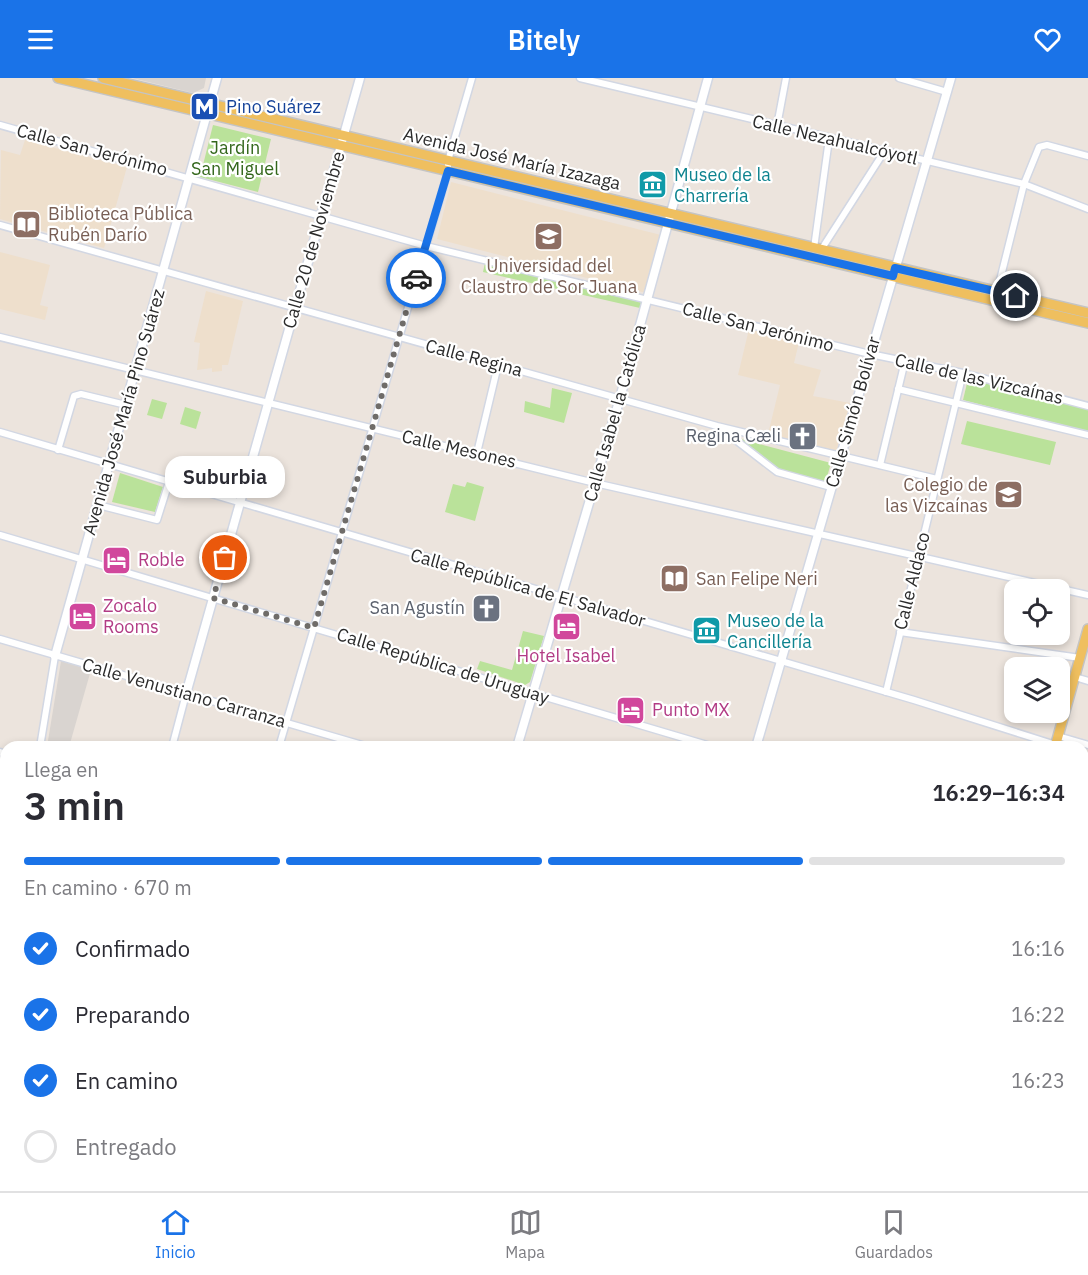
<!DOCTYPE html>
<html lang="es">
<head>
<meta charset="utf-8">
<style>
	:root { --surface:#fff; --page:#f2f2f3; --text:#2b2b33; --muted:#7c7c81; --line:#e1e1e2; --accent:#1a73e8 }
	body { margin:0; font-family:"IBM Plex Sans",sans-serif; background:var(--page); color:var(--text); height:100vh; display:flex; flex-direction:column; font-size:22px; white-space:nowrap }
	* { box-sizing:border-box; margin:0 }
	p { font-size:20px; color:var(--muted) }
	.icon { flex:none; width:33px; height:33px; fill:none; stroke:currentColor; stroke-width:2; stroke-linecap:round; stroke-linejoin:round }
	.map { position:relative; flex:1; overflow:hidden }
	.drawer { position:absolute; left:0px; top:663px; width:1089px; height:450px; display:flex; flex-direction:column; background:var(--surface); border-radius:18px 18px 0 0; box-shadow:0 3px 9px #0003 }
	.drawer>* { flex:none }
	.tools { position:absolute; left:1004px; top:501px; display:grid; gap:12px }
	.tools a { display:grid; place-items:center; width:66px; height:66px; border-radius:12px; background:var(--surface); box-shadow:0 3px 9px #0003; font-size:30px }
	.pin { position:absolute; display:grid; place-items:center; width:51px; height:51px; color:#fff; margin:-26px; border:3px solid #fff; border-radius:50%; box-shadow:0 2px 6px #0007 }
	.courier { position:absolute; display:grid; place-items:center; width:60px; height:60px; margin:-30px; border:4px solid #1a73e8; border-radius:50%; background:#fff; color:#222; box-shadow:0 2px 8px #0007 }
	.bubble { position:absolute; height:42px; border-radius:18px; background:var(--surface); box-shadow:0 3px 9px #0003; font-size:20px; font-weight:600; line-height:42px; text-align:center }
	.overview em { font-style:normal; font-weight:600 }
	.overview div { display:flex; flex-direction:column-reverse }
	.overview { display:flex; align-items:center; justify-content:space-between; height:102px; padding:0 24px }
	h1 { font-size:39px; font-weight:600; line-height:45px }
	.bar { display:grid; grid-template-columns:repeat(4,1fr); gap:9px 6px; align-content:center; height:72px; padding:0 24px }
	.bar i { height:8px; border-radius:4px; background:var(--line) }
	.bar .current { background:var(--accent) }
	.bar p { grid-column:span 4 }
	ol { padding:0 24px; list-style:none }
	li { display:flex; align-items:center; gap:18px; height:66px }
	li p { margin-inline-start:auto }
	li .icon { padding:6px; border-radius:50%; background:var(--accent); color:#fff; stroke-width:4 }
	li:last-child { color:var(--muted) }
	li i { width:33px; height:33px; border:3px solid var(--line); border-radius:50% }
	header { display:flex; justify-content:space-between; align-items:center; height:78px; padding:0 24px; background:var(--accent); color:#fff; font-size:27px; font-weight:600 }
	.tabs { display:flex; justify-content:space-around; align-items:center; height:84px; border-top:2px solid var(--line); background:var(--surface); font-size:16px; color:var(--muted) }
	.tabs a { display:grid; justify-items:center; gap:3px }
	.tabs .current { color:var(--accent) }
	.map>svg:first-child { display:block }
	.education { fill:#eedfcc }
	.green { fill:#bae29a }
	.plaza { fill:#d9d4d0 }
	.lines { fill:none; stroke-linecap:round; stroke-linejoin:round }
	.street-casing { stroke:#d2d7e3; stroke-width:9 }
	.secondary-casing { stroke:#d2d7e3; stroke-width:11 }
	.primary-casing { stroke:#c4c4c4; stroke-width:12 }
	.street { stroke:#fff; stroke-width:6 }
	.secondary { stroke:#fff; stroke-width:8 }
	.primary { stroke:#efbf5f; stroke-width:9 }
	.done { stroke:#6f6c69; stroke-width:6; stroke-dasharray:0 10.8 }
	.route { stroke:#1a73e8; stroke-width:8 }
	.labels { text-anchor:middle; stroke-width:4.5; stroke-linejoin:round; paint-order:stroke }
	.transit-label { font-size:18px; fill:#164399; stroke:#fff; text-anchor:start }
	.street-label { font-size:18px; fill:#2b2b2b; stroke:#fff }
	.park-label { font-size:18px; fill:#33671b; stroke:#fff }
	.culture-label { font-size:18px; fill:#0d838f; stroke:#fff; text-anchor:start }
	.education-label { font-size:18px; fill:#785e54; stroke:#fff; text-anchor:start }
	.worship-label { font-size:18px; fill:#5b616d; stroke:#fff; text-anchor:end }
	.hotel-label { font-size:18px; fill:#b23c85; stroke:#fff; text-anchor:start }
</style>
</head>
<body>
<header><svg class="icon" aria-label="menu" viewBox="0 0 24 24"><path d="M4 6h16M4 12h16M4 18h16"/></svg>Bitely<svg class="icon" aria-label="heart" viewBox="0 0 24 24"><path d="M12 20l-8-8c-3-5 5-10 8-4 3-6 11-1 8 4z"/></svg></header>
<div class="map">
<svg width="1088" height="1113" viewBox="0 0 1088 1113">
	<rect width="100%" height="100%" fill="#ece4dd"/>
	<g class="education">
		<polygon points="25,62 127,89 104,170 0,141 1,72 20,77"/>
		<polygon points="451,104 661,157 646,215 528,185 527,189 515,186 515,181 437,161"/>
		<polygon points="0,174 50,187 40,227 48,229 45,242 0,231"/>
		<polygon points="206,213 243,223 228,287 222,287 222,293 212,294 212,290 197,292 200,265 194,264"/>
		<polygon points="749,251 799,264 794,285 821,292 813,318 850,325 837,371 832,374 768,356 780,307 738,297"/>
	</g>
	<g class="green">
		<polygon points="213,47 271,61 258,114 200,99"/>
		<polygon points="486,180 643,220 640,230 483,194"/>
		<polygon points="968,301 1088,331 1088,353 963,322"/>
		<polygon points="552,310 572,315 564,345 524,334 525,323 550,330"/>
		<polygon points="152,321 167,325 162,341 147,337"/>
		<polygon points="185,329 201,334 196,351 180,346"/>
		<polygon points="967,343 1056,364 1050,387 961,366"/>
		<polygon points="737,360 831,385 825,406 777,392"/>
		<polygon points="120,395 163,409 155,434 112,424"/>
		<polygon points="467,404 484,409 475,443 445,434 453,406 465,409"/>
		<polygon points="523,553 544,558 530,604 525,607 477,591 480,583 512,592"/>
		<polygon points="0,992 6,994 6,1017 2,1023 6,1037 0,1035"/>
	</g>
	<g class="plaza">
		<polygon points="132,0 206,0 204,10 193,15"/>
		<polygon points="61,583 91,592 69,669 47,669"/>
		<polygon points="6,880 6,926 0,947 0,883"/>
	</g>
	<g class="lines">
		<defs>
			<g id="street">
				<polyline points="580,0 1024,106 1088,131"/>
				<polyline points="899,0 947,14"/>
				<polyline points="0,47 426,168 870,276 963,295 1088,328"/>
				<polyline points="777,48 786,0"/>
				<polyline points="0,147 717,348 937,401"/>
				<polyline points="814,170 829,61"/>
				<polyline points="821,172 884,74"/>
				<polyline points="997,214 1024,106 1039,69 1047,67 1088,78"/>
				<polyline points="0,259 595,405 1088,517"/>
				<polyline points="898,311 1088,357"/>
				<polyline points="720,350 777,394 831,409"/>
				<polyline points="0,354 914,622 1056,667"/>
				<polyline points="58,372 74,318 81,316 126,327"/>
				<polyline points="477,375 498,287"/>
				<polyline points="880,387 905,283"/>
				<polyline points="98,427 157,442 169,404"/>
				<polyline points="0,457 714,669"/>
				<polyline points="900,554 1080,580"/>
				<polyline points="0,561 369,669"/>
				<polyline points="1075,599 1088,603"/>
				<polyline points="886,614 963,295"/>
				<polyline points="1058,658 1088,667"/>
				<polyline points="40,669 55,578"/>
				<polyline points="172,669 186,616"/>
				<polyline points="279,669 448,93 448,83 472,0"/>
				<polyline points="0,674 6,676"/>
				<polyline points="1083,780 1088,781"/>
				<polyline points="6,837 6,856"/>
				<polyline points="1083,879 1088,880"/>
				<polyline points="0,880 6,877"/>
				<polyline points="1083,965 1088,949"/>
				<polyline points="1083,979 1088,980"/>
				<polyline points="0,1060 6,1061"/>
				<polyline points="271,1113 273,1107"/>
				<polyline points="508,1113 510,1107"/>
				<polyline points="751,1113 753,1107"/>
				<polyline points="862,1113 864,1107"/>
				<polyline points="1038,1113 1040,1107"/>
			</g>
			<g id="secondary">
				<polyline points="55,578 217,0"/>
				<polyline points="186,616 360,0"/>
				<polyline points="517,669 620,320 708,0"/>
				<polyline points="756,669 951,0"/>
				<polyline points="167,1107 189,1113"/>
				<polyline points="681,1107 703,1113"/>
				<polyline points="932,1107 951,1113"/>
				<polyline points="153,1113 155,1107"/>
				<polyline points="389,1113 391,1107"/>
				<polyline points="626,1113 628,1107"/>
			</g>
			<g id="primary">
				<polyline points="58,0 1088,245"/>
				<polyline points="103,0 1088,235"/>
				<polyline points="1055,669 1088,551"/>
				<polyline points="924,1113 926,1107"/>
			</g>
		</defs>
		<use href="#street" class="street-casing"/>
		<use href="#secondary" class="secondary-casing"/>
		<use href="#primary" class="primary-casing"/>
		<use href="#street" class="street"/>
		<use href="#secondary" class="secondary"/>
		<use href="#primary" class="primary"/>
	</g>
	<g class="lines">
		<polyline class="done" points="225,480 213,520 314,550 416,200"/>
		<polyline class="route" points="416,200 448,93 893,198 895,190 1016,218"/>
	</g>
	<defs>
		<symbol id="metro-square" viewBox="-11 -11 22 22"><rect x="-9" y="-9" width="18" height="18" rx="4" fill="#1a4fb4" stroke="#fff"/><path d="M-5.5 5V-5H-3L0 0L3-5H5.5V5H3V-.5L0 4L-3-.5V5Z" fill="#fff"/></symbol>
		<symbol id="museum-square" viewBox="-11 -11 22 22"><rect x="-9" y="-9" width="18" height="18" rx="4" fill="#0f9aa8" stroke="#fff"/><path d="M0-6L6-3V-2H-6V-3ZM-5-1h2V3h-2ZM-1-1h2V3h-2ZM3-1h2V3H3ZM-6 4H6V6H-6Z" fill="#fff"/></symbol>
		<symbol id="library-square" viewBox="-11 -11 22 22"><rect x="-9" y="-9" width="18" height="18" rx="4" fill="#8d6e63" stroke="#fff"/><path d="M-6-4Q-3-5.5-.7-3.5V5Q-3 3-6 4ZM6-4Q3-5.5 .7-3.5V5Q3 3 6 4Z" fill="#fff"/></symbol>
		<symbol id="university-square" viewBox="-11 -11 22 22"><rect x="-9" y="-9" width="18" height="18" rx="4" fill="#8d6e63" stroke="#fff"/><path d="M0-5L7-2L0 1L-7-2ZM-4 1L0 2.5L4 1V4Q0 6-4 4Z" fill="#fff"/></symbol>
		<symbol id="church-square" viewBox="-11 -11 22 22"><rect x="-9" y="-9" width="18" height="18" rx="4" fill="#6b7280" stroke="#fff"/><path d="M-1.2-6h2.4v3.5h3.3v2.4h-3.3V6h-2.4V-.1h-3.3v-2.4h3.3Z" fill="#fff"/></symbol>
		<symbol id="school-square" viewBox="-11 -11 22 22"><rect x="-9" y="-9" width="18" height="18" rx="4" fill="#8d6e63" stroke="#fff"/><path d="M0-5L7-2L0 1L-7-2ZM-4 1L0 2.5L4 1V4Q0 6-4 4Z" fill="#fff"/></symbol>
		<symbol id="hotel-square" viewBox="-11 -11 22 22"><rect x="-9" y="-9" width="18" height="18" rx="4" fill="#d1479c" stroke="#fff"/><path d="M-6-4.5h1.5V1H6V5H4.5V3h-9V5H-6ZM-4 0a1.8 1.8 0 1 1 3.6 0ZM.5 0V-2.5h3Q6-2.5 6 0Z" fill="#fff"/></symbol>
	</defs>
	<g fill-rule="evenodd">
		<use href="#metro-square" x="188" y="12" width="33" height="33"/>
		<use href="#museum-square" x="636" y="90" width="33" height="33"/>
		<use href="#library-square" x="10" y="130" width="33" height="33"/>
		<use href="#university-square" x="532" y="142" width="33" height="33"/>
		<use href="#church-square" x="786" y="342" width="33" height="33"/>
		<use href="#school-square" x="992" y="400" width="33" height="33"/>
		<use href="#hotel-square" x="100" y="466" width="33" height="33"/>
		<use href="#library-square" x="658" y="484" width="33" height="33"/>
		<use href="#church-square" x="470" y="514" width="33" height="33"/>
		<use href="#hotel-square" x="66" y="522" width="33" height="33"/>
		<use href="#hotel-square" x="550" y="532" width="33" height="33"/>
		<use href="#museum-square" x="690" y="536" width="33" height="33"/>
		<use href="#hotel-square" x="614" y="616" width="33" height="33"/>
	</g>
	<g class="labels">
		<g class="transit-label">
			<text x="226" y="35">Pino Suárez</text>
		</g>
		<g class="street-label">
			<text transform="translate(835 62) rotate(13)" y="6">Calle Nezahualcóyotl</text>
			<text transform="translate(92 72) rotate(15)" y="6">Calle San Jerónimo</text>
			<text transform="translate(512 81) rotate(13)" y="6">Avenida José María Izazaga</text>
			<text transform="translate(314 162) rotate(-74)" y="6">Calle 20 de Noviembre</text>
			<text transform="translate(758 249) rotate(14)" y="6">Calle San Jerónimo</text>
			<text transform="translate(474 280) rotate(15)" y="6">Calle Regina</text>
			<text transform="translate(979 301) rotate(13)" y="6">Calle de las Vizcaínas</text>
			<text transform="translate(124 334) rotate(-74)" y="6">Avenida José María Pino Suárez</text>
			<text transform="translate(853 334) rotate(-74)" y="6">Calle Simón Bolívar</text>
			<text transform="translate(615 335) rotate(-74)" y="6">Calle Isabel la Católica</text>
			<text transform="translate(459 371) rotate(13)" y="6">Calle Mesones</text>
			<text transform="translate(912 503) rotate(-76)" y="6">Calle Aldaco</text>
			<text transform="translate(528 510) rotate(16)" y="6">Calle República de El Salvador</text>
			<text transform="translate(443 588) rotate(17)" y="6">Calle República de Uruguay</text>
			<text transform="translate(184 615) rotate(16)" y="6">Calle Venustiano Carranza</text>
		</g>
		<g class="park-label">
			<text x="235" y="76">Jardín<tspan x="235" dy="21">San Miguel</tspan></text>
		</g>
		<g class="culture-label">
			<text x="674" y="103">Museo de la<tspan x="674" dy="21">Charrería</tspan></text>
			<text x="727" y="549">Museo de la<tspan x="727" dy="21">Cancillería</tspan></text>
		</g>
		<g class="education-label">
			<text x="48" y="142">Biblioteca Pública<tspan x="48" dy="21">Rubén Darío</tspan></text>
			<text x="549" y="194" text-anchor="middle">Universidad del<tspan x="549" dy="21">Claustro de Sor Juana</tspan></text>
			<text x="988" y="413" text-anchor="end">Colegio de<tspan x="988" dy="21">las Vizcaínas</tspan></text>
			<text x="696" y="507">San Felipe Neri</text>
		</g>
		<g class="worship-label">
			<text x="781" y="364">Regina Cæli</text>
			<text x="465" y="536">San Agustín</text>
		</g>
		<g class="hotel-label">
			<text x="138" y="488">Roble</text>
			<text x="103" y="534">Zocalo<tspan x="103" dy="21">Rooms</tspan></text>
			<text x="566" y="584" text-anchor="middle">Hotel Isabel</text>
			<text x="652" y="638">Punto MX</text>
		</g>
	</g>
</svg>
<div class="tools">
<a><svg class="icon" aria-label="locate" viewBox="0 0 24 24"><circle cx="12" cy="12" r="6"/><path d="M12 2v4M12 18v4M2 12h4M18 12h4"/></svg></a>
<a><svg class="icon" aria-label="layers" viewBox="0 0 24 24"><path d="M12 4l9 5-9 5-9-5zM3 14l9 5 9-5"/></svg></a>
</div>
<div class="pin" style="left:225px;top:480px;background:#ea580c"><svg class="icon" aria-label="bag" viewBox="0 0 24 24"><path d="M5 8h14l-1 12H6zM9 8a3 3 0 0 1 6 0"/></svg></div>
<div class="pin" style="left:1016px;top:218px;background:#1f2937"><svg class="icon" aria-label="home" viewBox="0 0 24 24"><path d="M3 11l9-7 9 7M6 9v11h12V9"/></svg></div>
<div class="courier" style="left:416px;top:200px"><svg class="icon" aria-label="car" viewBox="0 0 24 24"><path d="M5 17H2v-5l4-1 3-4h7l3 4 3 1v5h-3M9 17h6M6 11h13"/><circle cx="7" cy="17" r="2"/><circle cx="17" cy="17" r="2"/></svg></div>
<div class="bubble" style="left:165px;top:378px;width:120px">Suburbia</div>
<section class="drawer">
<div class="overview"><div><h1>3 min</h1><p>Llega en</p></div><em>16:29–16:34</em></div>
<div class="bar"><i class="current"></i><i class="current"></i><i class="current"></i><i></i><p>En camino · 670 m</p></div>
<ol>
<li><svg class="icon" aria-label="check" viewBox="0 0 24 24"><path d="M5 12l5 5 9-10"/></svg>Confirmado<p>16:16</p></li>
<li><svg class="icon" aria-label="check" viewBox="0 0 24 24"><path d="M5 12l5 5 9-10"/></svg>Preparando<p>16:22</p></li>
<li><svg class="icon" aria-label="check" viewBox="0 0 24 24"><path d="M5 12l5 5 9-10"/></svg>En camino<p>16:23</p></li>
<li><i></i>Entregado</li>
</ol>
</section>
</div>
<nav class="tabs">
<a class="current"><svg class="icon" aria-label="home" viewBox="0 0 24 24"><path d="M3 11l9-7 9 7M6 9v11h12V9"/></svg>Inicio</a>
<a><svg class="icon" aria-label="map" viewBox="0 0 24 24"><path d="M3 6l6-2 6 2 6-2v14l-6 2-6-2-6 2zM9 4v14M15 6v14"/></svg>Mapa</a>
<a><svg class="icon" aria-label="saved" viewBox="0 0 24 24"><path d="M7 4h10v16l-5-4-5 4z"/></svg>Guardados</a>
</nav>
</body>
</html>
